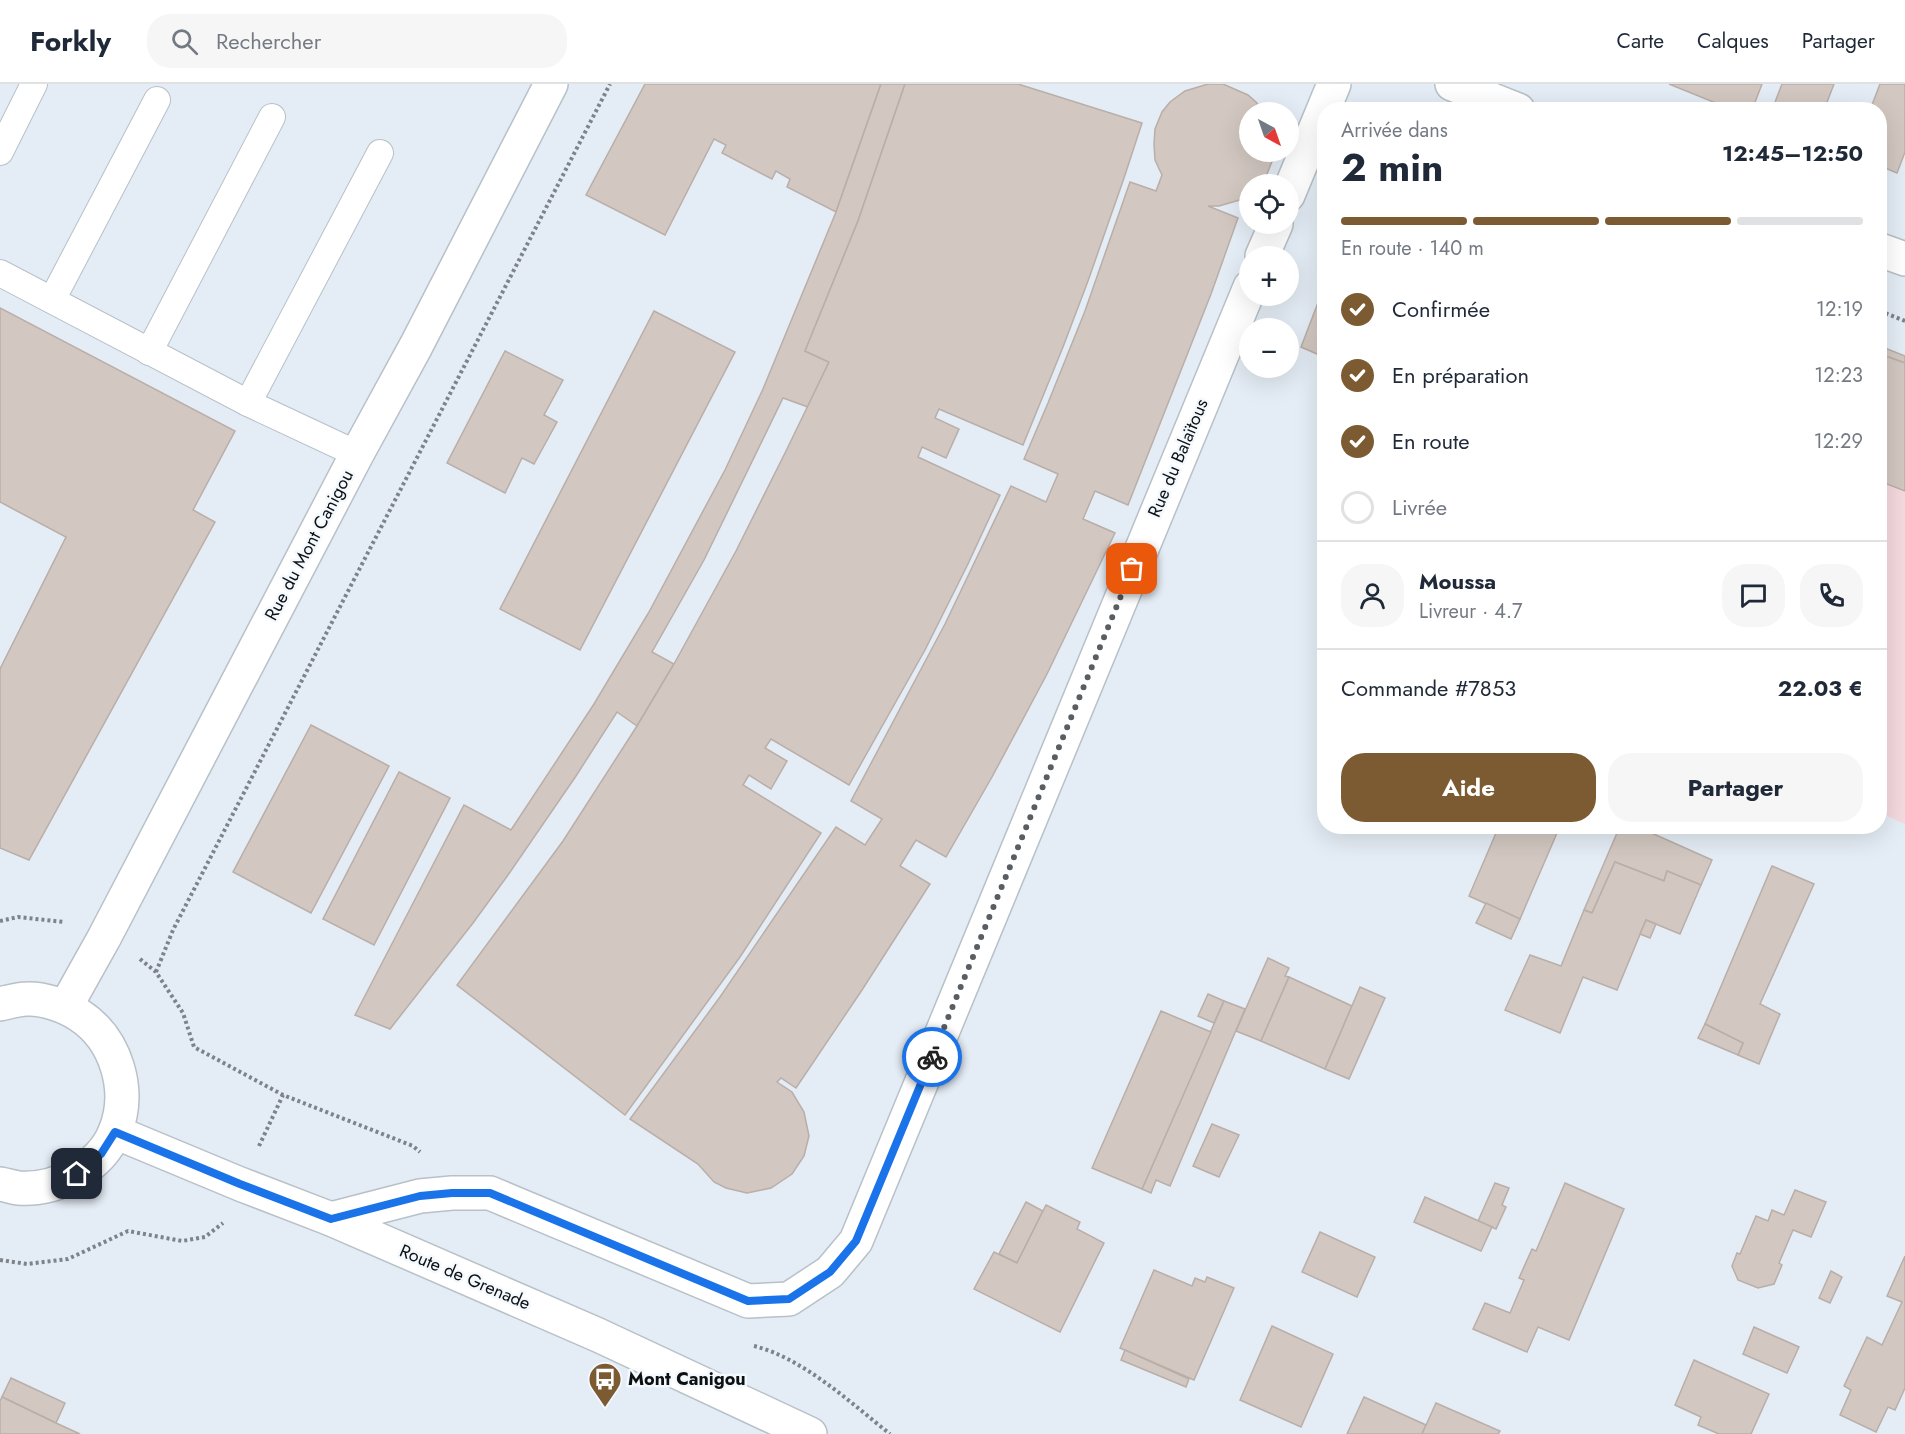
<!DOCTYPE html>
<html lang="fr">
<head>
<meta charset="utf-8">
<style>
	:root { --surface:#fff; --page:#f6f6f7; --text:#1f2937; --muted:#747a83; --line:#e0e1e3; --accent:#7c5b32 }
	body { margin:0; font-family:Jost,sans-serif; background:var(--page); color:var(--text); height:100vh; display:flex; flex-direction:column; font-size:22px; white-space:nowrap }
	* { box-sizing:border-box; margin:0 }
	p { font-size:20px; color:var(--muted) }
	.icon { flex:none; width:33px; height:33px; fill:none; stroke:currentColor; stroke-width:2; stroke-linecap:round; stroke-linejoin:round }
	.map { position:relative; flex:1; overflow:hidden }
	.panel { position:absolute; left:1317px; top:18px; width:570px; height:732px; display:flex; flex-direction:column; background:var(--surface); border-radius:24px; box-shadow:0 6px 24px #0002 }
	.panel>* { flex:none }
	.needle { width:39px; rotate:140deg }
	.controls { position:absolute; left:1239px; top:18px; display:grid; gap:12px }
	.controls a { display:grid; place-items:center; width:60px; height:60px; border-radius:50%; background:var(--surface); box-shadow:0 6px 24px #0002; font-size:30px }
	.pin { position:absolute; display:grid; place-items:center; width:51px; height:51px; color:#fff; margin:-26px; border-radius:12px; box-shadow:0 3px 9px #0006 }
	.courier { position:absolute; display:grid; place-items:center; width:60px; height:60px; margin:-30px; border:4px solid #1a73e8; border-radius:50%; background:#fff; color:#222; box-shadow:0 2px 8px #0007 }
	.headline em { font-style:normal; font-weight:700 }
	.headline div { display:flex; flex-direction:column-reverse }
	.headline { display:flex; align-items:center; justify-content:space-between; height:102px; padding:0 24px }
	h1 { font-size:39px; font-weight:700; line-height:45px }
	.bar { display:grid; grid-template-columns:repeat(4,1fr); gap:9px 6px; align-content:center; height:72px; padding:0 24px }
	.bar i { height:8px; border-radius:4px; background:var(--line) }
	.bar .selected { background:var(--accent) }
	.bar p { grid-column:span 4 }
	.line { display:flex; align-items:center; gap:15px; padding:0 24px; border-top:2px solid var(--line) }
	.line div { flex:1 }
	.round { display:grid; place-items:center; flex:none; width:63px; height:63px; border-radius:24px; background:var(--page) }
	ol { padding:0 24px; list-style:none }
	li { display:flex; align-items:center; gap:18px; height:66px }
	li p { margin-inline-start:auto }
	li .icon { padding:6px; border-radius:50%; background:var(--accent); color:#fff; stroke-width:4 }
	li:last-child { color:var(--muted) }
	li i { width:33px; height:33px; border:3px solid var(--line); border-radius:50% }
	.primary-button { display:flex; gap:12px; margin-top:auto; padding:12px 24px }
	.primary-button a { flex:1; height:69px; border-radius:24px; background:var(--accent); color:#fff; font-size:24px; font-weight:700; line-height:69px; text-align:center }
	.primary-button a+a { background:var(--page); color:var(--text) }
	header { display:flex; align-items:center; gap:36px; box-sizing:border-box; height:84px; padding:0 30px; background:var(--surface); border-bottom:2px solid var(--line) }
	header strong { font-size:28px }
	nav { display:flex; gap:33px; margin-inline-start:auto; font-size:21px }
	.search { width:420px; height:54px; background:var(--page); display:flex; align-items:center; gap:15px; box-sizing:border-box; padding:0 21px; border-radius:24px; color:var(--muted); font-size:22px }
	.map>svg:first-child { display:block }
	.education { fill:#f4d9de }
	.building { fill:#d2c7c1; stroke:#b9aea8; stroke-width:1.5 }
	.lines { fill:none; stroke-linecap:round; stroke-linejoin:round }
	.service-casing { stroke:#b8c0c8; stroke-width:28 }
	.minor-casing { stroke:#b8c0c8; stroke-width:36 }
	.secondary-casing { stroke:#b8c0c8; stroke-width:36 }
	.path { stroke:#7e8389; stroke-width:4; stroke-dasharray:3 3; stroke-linecap:butt }
	.service { stroke:#fff; stroke-width:26 }
	.minor { stroke:#fff; stroke-width:33 }
	.secondary { stroke:#fff; stroke-width:33 }
	.done { stroke:#595e63; stroke-width:6; stroke-dasharray:0 10.8 }
	.route { stroke:#1a73e8; stroke-width:8 }
	.labels { text-anchor:middle; stroke-width:5; stroke-linejoin:round; paint-order:stroke }
	.street-label { font-size:18px; fill:#0e1114; stroke:#f4f9fe }
	.poi-label { font-size:18px; font-weight:bold; fill:#0e1114; stroke:#f4f9fe; text-anchor:start }
</style>
</head>
<body>
<header>
<strong>Forkly</strong>
<div class="search"><svg class="icon" aria-label="search" viewBox="0 0 24 24"><circle cx="10" cy="10" r="6"/><path d="M15 15l6 6"/></svg>Rechercher</div>
<nav><a>Carte</a><a>Calques</a><a>Partager</a></nav>
</header>
<div class="map">
<svg width="1905" height="1350" viewBox="0 0 1905 1350">
	<rect width="100%" height="100%" fill="#e4ecf5"/>
	<polygon class="education" points="1880,262 1905,272 1905,740 1880,729"/>
	<g class="building">
		<polygon points="645,0 881,0 836,128 787,103 790,95 776,87 772,95 722,69 726,61 714,55 665,151 586,111"/>
		<polygon points="881,0 905,0 858,137 805,267 829,278 808,323 783,314 704,476 652,568 674,580 637,642 617,628 576,692 508,791 473,839 390,945 355,931 464,721 511,746 594,620 649,528 725,386 763,305 836,128"/>
		<polygon points="905,0 1018,0 1142,39 1124,94 1088,197 1063,263 1023,361 939,325 935,334 959,345 946,374 922,363 918,373 1000,411 967,482 925,566 849,701 771,655 765,664 787,677 771,705 749,691 743,701 821,749 740,873 625,1031 457,901 563,757 637,642 674,580 736,467 786,367 829,278 805,267 858,137"/>
		<polygon points="1208,0 1223,0 1248,11 1256,18 1264,28 1250,28 1250,68 1274,68 1273,75 1265,95 1259,100 1250,100 1250,110 1243,115 1219,122 1208,122 1238,134 1211,210 1128,421 1095,407 1083,435 1115,449 1047,590 992,693 946,773 916,756 900,782 930,800 862,906 796,1004 781,994 777,998 792,1008 804,1028 809,1052 804,1072 792,1090 771,1104 747,1109 726,1104 714,1098 698,1080 630,1035 720,913 836,743 865,761 882,735 851,717 945,540 1011,402 1046,418 1058,390 1024,375 1048,319 1085,227 1130,98 1156,107 1162,91 1155,76 1154,60 1155,45 1162,28 1170,18 1185,7"/>
		<polygon points="1669,0 1762,0 1752,26 1733,26"/>
		<polygon points="1782,0 1834,0 1824,26 1772,26"/>
		<polygon points="1880,0 1905,0 1905,68 1897,89 1880,82 1880,26 1870,26"/>
		<polygon points="1324,203 1324,273 1301,263"/>
		<polygon points="0,224 235,347 193,426 215,438 29,776 0,764 0,585 66,453 0,418"/>
		<polygon points="654,227 735,268 580,566 500,525"/>
		<polygon points="1880,262 1905,272 1905,279 1880,270"/>
		<polygon points="505,267 563,296 544,331 557,338 534,380 522,374 505,409 447,379"/>
		<polygon points="1880,270 1905,279 1905,407 1882,398 1880,403"/>
		<polygon points="311,641 389,682 311,829 233,788"/>
		<polygon points="399,688 450,714 374,861 323,835"/>
		<polygon points="1499,742 1560,742 1520,835 1469,812"/>
		<polygon points="1620,742 1636,742 1712,776 1701,801 1667,787 1664,797 1615,778 1592,829 1584,826"/>
		<polygon points="1615,778 1664,797 1667,787 1701,801 1680,850 1646,836 1617,906 1583,893 1560,949 1505,926 1530,871 1561,882 1584,826 1592,829"/>
		<polygon points="1772,782 1814,800 1760,920 1780,930 1759,980 1738,971 1743,959 1705,940"/>
		<polygon points="1486,819 1520,835 1511,855 1476,839"/>
		<polygon points="1646,836 1656,840 1650,854 1640,850"/>
		<polygon points="1268,874 1289,884 1285,892 1289,893 1261,957 1236,947"/>
		<polygon points="1289,893 1352,922 1325,985 1261,957"/>
		<polygon points="1360,903 1385,914 1349,995 1325,985"/>
		<polygon points="1208,910 1224,917 1214,939 1198,932"/>
		<polygon points="1224,917 1245,925 1170,1102 1156,1096 1151,1109 1142,1105"/>
		<polygon points="1161,927 1211,948 1142,1105 1092,1084"/>
		<polygon points="1705,940 1743,959 1738,971 1698,954"/>
		<polygon points="1212,1040 1239,1051 1219,1093 1193,1082"/>
		<polygon points="1495,1099 1509,1104 1502,1121 1506,1123 1496,1145 1478,1137"/>
		<polygon points="1565,1099 1624,1125 1569,1256 1538,1243 1527,1268 1473,1245 1485,1219 1510,1229 1524,1196 1519,1194 1532,1165 1536,1167"/>
		<polygon points="1795,1106 1826,1118 1811,1153 1793,1146 1779,1179 1782,1181 1774,1200 1758,1204 1738,1196 1732,1182 1737,1169 1740,1170 1756,1132 1768,1137 1772,1126 1784,1131"/>
		<polygon points="1425,1113 1492,1143 1481,1167 1414,1138"/>
		<polygon points="1026,1118 1043,1127 1017,1179 999,1170"/>
		<polygon points="1046,1121 1080,1138 1077,1145 1104,1159 1060,1248 974,1205 994,1168 1017,1179"/>
		<polygon points="1320,1148 1375,1173 1357,1213 1302,1188"/>
		<polygon points="1905,1172 1905,1304 1895,1326 1888,1323 1876,1348 1840,1331 1851,1306 1844,1302 1867,1253 1882,1261 1902,1218 1887,1212"/>
		<polygon points="1154,1186 1192,1202 1195,1194 1205,1198 1207,1193 1234,1204 1194,1296 1120,1264"/>
		<polygon points="1831,1187 1842,1193 1830,1219 1819,1214"/>
		<polygon points="1272,1242 1333,1270 1301,1343 1240,1316"/>
		<polygon points="1754,1243 1799,1263 1787,1289 1743,1270"/>
		<polygon points="1125,1266 1189,1295 1186,1303 1121,1276"/>
		<polygon points="1694,1276 1769,1310 1751,1350 1719,1350 1698,1341 1701,1333 1675,1321"/>
		<polygon points="11,1294 65,1319 56,1339 2,1313"/>
		<polygon points="2,1313 56,1339 80,1350 0,1350 0,1317"/>
		<polygon points="1364,1313 1426,1341 1422,1350 1347,1350"/>
		<polygon points="1436,1319 1500,1347 1498,1350 1422,1350"/>
	</g>
	<g class="lines">
		<defs>
			<g id="service">
				<polyline points="0,68 34,0"/>
				<polyline points="0,189 248,319 357,370"/>
				<polyline points="52,216 157,16"/>
				<polyline points="149,268 272,33"/>
				<polyline points="248,319 380,69"/>
			</g>
			<g id="minor">
				<polyline points="1452,0 1518,26"/>
				<polyline points="1288,111 1334,0"/>
				<polyline points="1880,166 1905,175"/>
				<polyline points="1262,172 1276,140"/>
				<polyline points="66,922 104,854 357,370 416,262 551,0"/>
				<polyline points="331,1135 420,1112 452,1109 490,1109 748,1217 789,1215 830,1188 856,1157 1250,203"/>
			</g>
			<g id="secondary">
				<path d="M 0,920 C 9,918 18,915 27,915 C 43,914 66,922 79,931 C 116,955 132,1006 115,1048 C 100,1084 56,1107 18,1104 C 12,1103 6,1101 0,1100"/>
				<polyline points="115,1048 240,1100 331,1135 598,1251 810,1350"/>
			</g>
		</defs>
		<use href="#service" class="service-casing"/>
		<use href="#minor" class="minor-casing"/>
		<use href="#secondary" class="secondary-casing"/>
		<g class="path">
			<polyline points="1880,227 1905,237"/>
			<polyline points="0,837 18,833 64,838"/>
			<polyline points="140,875 156,888 183,929 194,963 283,1011 413,1062 420,1068"/>
			<polyline points="156,888 173,846 610,0"/>
			<polyline points="259,1062 283,1011"/>
			<polyline points="0,1176 27,1180 68,1175 128,1147 182,1157 205,1153 223,1139"/>
			<path d="M 754,1262 C 803,1274 851,1319 890,1350"/>
		</g>
		<use href="#service" class="service"/>
		<use href="#minor" class="minor"/>
		<use href="#secondary" class="secondary"/>
	</g>
	<g class="lines">
		<polyline class="done" points="932,973 1132,485"/>
		<polyline class="route" points="77,1090 101,1070 115,1048 240,1100 331,1135 420,1112 452,1109 490,1109 748,1217 789,1215 830,1188 856,1157 932,973"/>
	</g>
	<defs>
		<symbol id="bus-pin" viewBox="-11 -11 22 30"><path d="M0 17L-7.5 6A9.5 9.5 0 1 1 7.5 6Z" fill="#7c5b32" stroke="#f4f9fe"/><path d="M-5-6H5V4H4V6H2V4H-2V6H-4V4H-5ZM-3.5-4V0h7V-4ZM-3.5 1.2v1.5H-2V1.2ZM2 1.2v1.5H3.5V1.2Z" fill="#fff"/></symbol>
	</defs>
	<g fill-rule="evenodd">
		<use href="#bus-pin" x="586" y="1276" width="38" height="52"/>
	</g>
	<g class="labels">
		<g class="street-label">
			<text transform="translate(1178 374) rotate(-67)" y="6">Rue du Balaïtous</text>
			<text transform="translate(309 461) rotate(-62)" y="6">Rue du Mont Canigou</text>
			<text transform="translate(465 1193) rotate(23)" y="6">Route de Grenade</text>
		</g>
		<g class="poi-label">
			<text x="628" y="1301">Mont Canigou</text>
		</g>
	</g>
</svg>
<div class="controls">
<a><svg class="needle" viewBox="-14 -14 28 28"><path d="M0-13l5 13h-10z" fill="#e53935"/><path d="M0 13l5-13h-10z" fill="#747a83"/></svg></a>
<a><svg class="icon" aria-label="locate" viewBox="0 0 24 24"><circle cx="12" cy="12" r="6"/><path d="M12 2v4M12 18v4M2 12h4M18 12h4"/></svg></a>
<a>+</a>
<a>−</a>
</div>
<div class="pin" style="left:1132px;top:485px;background:#ea580c"><svg class="icon" aria-label="bag" viewBox="0 0 24 24"><path d="M5 8h14l-1 12H6zM9 8a3 3 0 0 1 6 0"/></svg></div>
<div class="pin" style="left:77px;top:1090px;background:#1f2937"><svg class="icon" aria-label="home" viewBox="0 0 24 24"><path d="M3 11l9-7 9 7M6 9v11h12V9"/></svg></div>
<div class="courier" style="left:932px;top:973px"><svg class="icon" aria-label="bike" viewBox="0 0 24 24"><circle cx="6" cy="16" r="4"/><circle cx="18" cy="16" r="4"/><path d="M6 16l4-8h5l3 8M10 8l3 8H6M13 5h3"/></svg></div>
<section class="panel">
<div class="headline"><div><h1>2 min</h1><p>Arrivée dans</p></div><em>12:45–12:50</em></div>
<div class="bar"><i class="selected"></i><i class="selected"></i><i class="selected"></i><i></i><p>En route · 140 m</p></div>
<ol>
<li><svg class="icon" aria-label="check" viewBox="0 0 24 24"><path d="M5 12l5 5 9-10"/></svg>Confirmée<p>12:19</p></li>
<li><svg class="icon" aria-label="check" viewBox="0 0 24 24"><path d="M5 12l5 5 9-10"/></svg>En préparation<p>12:23</p></li>
<li><svg class="icon" aria-label="check" viewBox="0 0 24 24"><path d="M5 12l5 5 9-10"/></svg>En route<p>12:29</p></li>
<li><i></i>Livrée</li>
</ol>
<div class="line" style="height:108px"><a class="round"><svg class="icon" aria-label="person" viewBox="0 0 24 24"><circle cx="12" cy="8" r="4"/><path d="M4 21q1-7 8-7t8 7"/></svg></a><div><b>Moussa</b><p>Livreur · 4.7</p></div><a class="round"><svg class="icon" aria-label="chat" viewBox="0 0 24 24"><path d="M4 5h16v11H9l-5 4z"/></svg></a><a class="round"><svg class="icon" aria-label="phone" viewBox="0 0 24 24"><path d="M5 4h4l2 5-3 2q2 4 5 5l2-3 5 2v4C11 20 4 13 5 4z"/></svg></a></div>
<div class="line" style="height:78px"><div>Commande #7853</div><b>22.03 €</b></div>
<div class="primary-button"><a>Aide</a><a>Partager</a></div>
</section>
</div>
</body>
</html>
